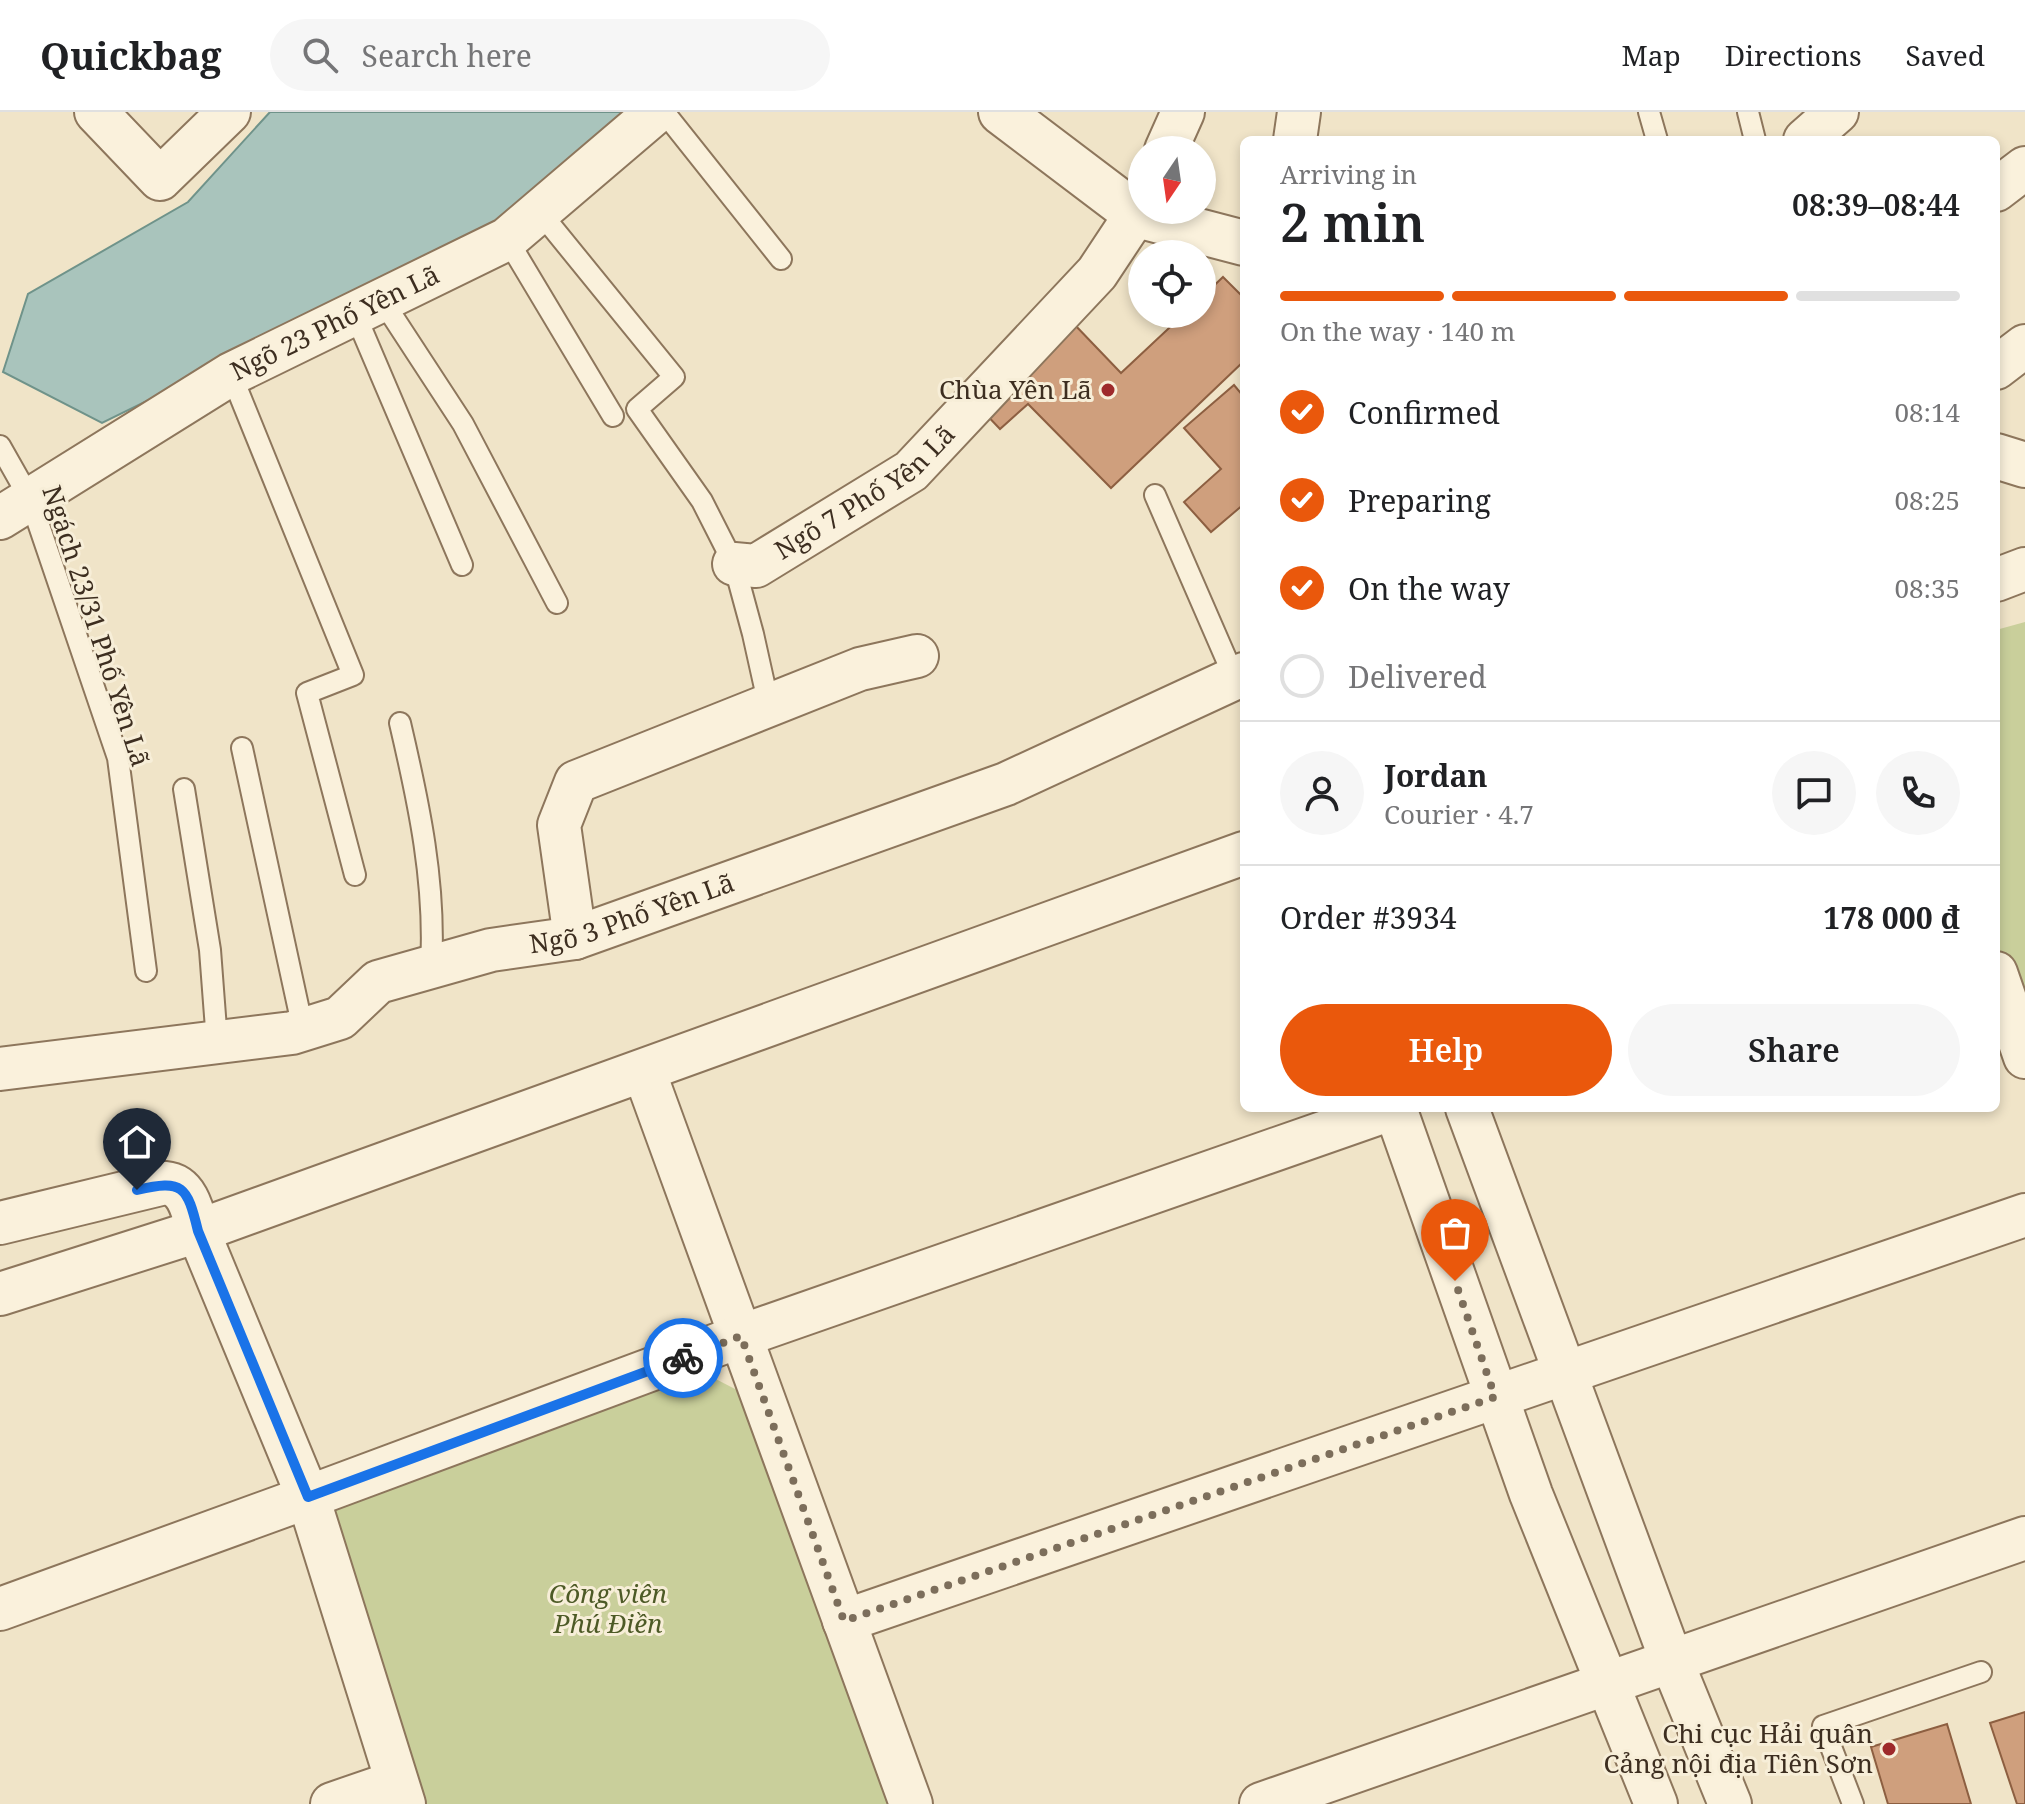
<!DOCTYPE html>
<html lang="en">
<head>
<meta charset="utf-8">
<style>
	:root { --surface:#fff; --page:#f6f6f6; --text:#202124; --muted:#757577; --line:#e0e0e0; --accent:#ea580c }
	body { margin:0; font-family:"Noto Serif",serif; background:var(--page); color:var(--text); height:100vh; display:flex; flex-direction:column; font-size:30px; white-space:nowrap }
	* { box-sizing:border-box; margin:0 }
	p { font-size:26px; color:var(--muted) }
	.icon { flex:none; width:44px; height:44px; fill:none; stroke:currentColor; stroke-width:2; stroke-linecap:round; stroke-linejoin:round }
	.map { position:relative; flex:1; overflow:hidden }
	.sheet { position:absolute; left:1240px; top:24px; width:760px; height:976px; display:flex; flex-direction:column; background:var(--surface); border-radius:12px; box-shadow:0 4px 12px #0003 }
	.sheet>* { flex:none }
	.needle { width:52px; rotate:193deg }
	.controls { position:absolute; left:1128px; top:24px; display:grid; gap:16px }
	.controls a { display:grid; place-items:center; width:88px; height:88px; border-radius:50%; background:var(--surface); box-shadow:0 4px 12px #0003; font-size:40px }
	.pin { position:absolute; display:grid; place-items:center; width:68px; height:68px; color:#fff; margin:-82px -34px; border-radius:50% 50% 50% 0; rotate:-45deg; box-shadow:0 0 8px #0007 }
	.pin .icon { rotate:45deg }
	.courier { position:absolute; display:grid; place-items:center; width:80px; height:80px; margin:-40px; border:6px solid #1a73e8; border-radius:50%; background:#fff; color:#222; box-shadow:0 2px 10px #0007 }
	.overview em { font-style:normal; font-weight:600 }
	.overview div { display:flex; flex-direction:column-reverse }
	.overview { display:flex; align-items:center; justify-content:space-between; height:136px; padding:0 40px }
	h1 { font-size:52px; font-weight:600; line-height:60px }
	.bar { display:grid; grid-template-columns:repeat(4,1fr); gap:12px 8px; align-content:center; height:96px; padding:0 40px }
	.bar i { height:10px; border-radius:6px; background:var(--line) }
	.bar .current { background:var(--accent) }
	.bar p { grid-column:span 4 }
	.line { display:flex; align-items:center; gap:20px; padding:0 40px; border-top:2px solid var(--line) }
	.line div { flex:1 }
	.round { display:grid; place-items:center; flex:none; width:84px; height:84px; border-radius:42px; background:var(--page) }
	ol { padding:0 40px; list-style:none }
	li { display:flex; align-items:center; gap:24px; height:88px }
	li p { margin-inline-start:auto }
	li .icon { padding:8px; border-radius:50%; background:var(--accent); color:#fff; stroke-width:4 }
	li:last-child { color:var(--muted) }
	li i { width:44px; height:44px; border:4px solid var(--line); border-radius:50% }
	.cta { display:flex; gap:16px; margin-top:auto; padding:16px 40px }
	.cta a { flex:1; height:92px; border-radius:48px; background:var(--accent); color:#fff; font-size:32px; font-weight:600; line-height:92px; text-align:center }
	.cta a+a { background:var(--page); color:var(--text) }
	header { display:flex; align-items:center; gap:48px; box-sizing:border-box; height:112px; padding:0 40px; background:var(--surface); border-bottom:2px solid var(--line) }
	header strong { font-size:38px }
	nav { display:flex; gap:44px; margin-inline-start:auto; font-size:28px }
	.search { width:560px; height:72px; background:var(--page); display:flex; align-items:center; gap:20px; box-sizing:border-box; padding:0 28px; border-radius:44px; color:var(--muted); font-size:30px }
	.map>svg:first-child { display:block }
	.green { fill:#c9cf9b }
	.water { fill:#a9c4bc; stroke:#6f938a; stroke-width:2 }
	.building { fill:#cf9f7d; stroke:#8d5f41; stroke-width:2 }
	.lines { fill:none; stroke-linecap:round; stroke-linejoin:round }
	.service-casing { stroke:#8d765c; stroke-width:24 }
	.minor-casing { stroke:#8d765c; stroke-width:46 }
	.tertiary-casing { stroke:#8d765c; stroke-width:48 }
	.service { stroke:#faf1dc; stroke-width:20 }
	.minor { stroke:#faf1dc; stroke-width:42 }
	.tertiary { stroke:#faf1dc; stroke-width:44 }
	.done { stroke:#7c6e5b; stroke-width:8; stroke-dasharray:0 14.4 }
	.route { stroke:#1a73e8; stroke-width:10 }
	.poi-dot { fill:#9e2a2b; stroke:#f7eed8; stroke-width:3 }
	.labels { text-anchor:middle; stroke-width:6; stroke-linejoin:round; paint-order:stroke }
	.street-label { font-size:26px; fill:#3d2e20; stroke:#f7eed8 }
	.poi-label { font-size:26px; fill:#3d2e20; stroke:#f7eed8; text-anchor:end }
	.park-label { font-size:26px; font-style:italic; fill:#4d5a26; stroke:#f7eed8 }
</style>
</head>
<body>
<header>
<strong>Quickbag</strong>
<div class="search"><svg class="icon" aria-label="search" viewBox="0 0 24 24"><circle cx="10" cy="10" r="6"/><path d="M15 15l6 6"/></svg>Search here</div>
<nav><a>Map</a><a>Directions</a><a>Saved</a></nav>
</header>
<div class="map">
<svg width="2025" height="1692" viewBox="0 0 2025 1692">
	<rect width="100%" height="100%" fill="#f0e4c8"/>
	<g class="green">
		<polygon points="2025,510 2025,908 1996,829 1996,518"/>
		<polygon points="700,1259 737,1278 892,1692 423,1692 323,1399"/>
	</g>
	<polygon class="water" points="270,0 626,0 544,94 102,311 3,260 28,182 188,90"/>
	<g class="building">
		<polygon points="1223,165 1244,186 1244,249 1111,376 1028,292 1000,317 981,297 1073,211 1121,261 1184,202 1202,202 1202,185"/>
		<polygon points="1234,273 1244,285 1244,392 1211,420 1184,390 1221,357 1184,316"/>
		<polygon points="2025,1600 2025,1692 2017,1692 1990,1611"/>
		<polygon points="1947,1612 1971,1692 1888,1692 1871,1635"/>
	</g>
	<g class="lines">
		<defs>
			<g id="service">
				<polyline points="664,0 781,147"/>
				<polyline points="1649,0 1657,28"/>
				<polyline points="1748,0 1755,28"/>
				<polyline points="539,99 674,265 637,297 702,389 734,452 753,522 769,594"/>
				<polyline points="507,127 613,304"/>
				<polyline points="382,188 463,312 557,491"/>
				<polyline points="355,202 462,453"/>
				<polyline points="231,262 353,563 307,581 355,763"/>
				<polyline points="0,334 30,387 118,646 146,859"/>
				<polyline points="1155,383 1235,567"/>
				<path d="M 400,611 C 419,692 436,772 431,855"/>
				<polyline points="242,636 303,917"/>
				<polyline points="184,677 210,838 217,930"/>
				<polyline points="1853,1692 1823,1614 1981,1560"/>
			</g>
			<g id="minor">
				<polyline points="96,0 160,67 229,0"/>
				<polyline points="1295,28 1299,0"/>
				<polyline points="1805,28 1837,0"/>
				<polyline points="1166,38 1183,0"/>
				<polyline points="1996,78 2025,56"/>
				<polyline points="1996,256 2025,234"/>
				<path id="s1" d="M 0,406 L 231,262 L 507,127 L 656,0"/>
				<path id="s2" d="M 734,452 L 756,454 L 911,359 L 1097,161 L 1142,93"/>
				<polyline points="1996,468 2025,457"/>
				<polyline points="575,826 559,713 576,670 860,557 917,544"/>
				<polyline points="1996,861 2025,945"/>
				<path id="s3" d="M 0,957 L 292,921 L 340,906 L 378,870 L 491,838 L 575,826 L 1006,672 L 1244,562"/>
				<polyline points="644,959 911,1692"/>
				<polyline points="1395,996 1531,1382 1656,1692"/>
				<polyline points="1467,996 1672,1550 1730,1692"/>
				<path d="M 0,1111 L 165,1071 C 188,1073 193,1100 198,1119 L 308,1385 L 404,1692"/>
				<polyline points="0,1182 198,1119 1244,741"/>
				<polyline points="0,1497 308,1385 741,1224 1394,996"/>
				<polyline points="844,1509 2025,1103"/>
				<polyline points="332,1692 396,1670"/>
				<polyline points="1261,1692 2025,1426"/>
			</g>
			<g id="tertiary">
				<polyline points="1001,0 1137,103 1244,131"/>
				<polyline points="1996,344 2025,353"/>
			</g>
		</defs>
		<use href="#service" class="service-casing"/>
		<use href="#minor" class="minor-casing"/>
		<use href="#tertiary" class="tertiary-casing"/>
		<use href="#service" class="service"/>
		<use href="#minor" class="minor"/>
		<use href="#tertiary" class="tertiary"/>
	</g>
	<g class="lines">
		<polyline class="done" points="683,1246 741,1224 844,1509 1495,1285 1455,1169"/>
		<path class="route" d="M 137,1078 C 183,1067 187,1074 198,1119 L 308,1385 L 683,1246"/>
	</g>
	<g class="poi-dot">
		<circle cx="1108" cy="278" r="8"/>
		<circle cx="1889" cy="1637" r="8"/>
	</g>
	<g class="labels">
		<g class="street-label">
			<text dy="9" stroke="none"><textPath href="#s1" startOffset="388">Ngõ 23 Phố Yên Lã</textPath></text>
			<text dy="9" stroke="none"><textPath href="#s2" startOffset="154">Ngõ 7 Phố Yên Lã</textPath></text>
			<text transform="translate(96 514) rotate(72)" y="9">Ngách 23/31 Phố Yên Lã</text>
			<text dy="9" stroke="none"><textPath href="#s3" startOffset="660">Ngõ 3 Phố Yên Lã</textPath></text>
		</g>
		<g class="poi-label">
			<text x="1092" y="287">Chùa Yên Lã</text>
			<text x="1873" y="1631">Chi cục Hải quân<tspan x="1873" dy="30">Cảng nội địa Tiên Sơn</tspan></text>
		</g>
		<g class="park-label">
			<text x="608" y="1491">Công viên<tspan x="608" dy="30">Phú Điền</tspan></text>
		</g>
	</g>
</svg>
<div class="controls">
<a><svg class="needle" viewBox="-14 -14 28 28"><path d="M0-13l5 13h-10z" fill="#e53935"/><path d="M0 13l5-13h-10z" fill="#757577"/></svg></a>
<a><svg class="icon" aria-label="locate" viewBox="0 0 24 24"><circle cx="12" cy="12" r="6"/><path d="M12 2v4M12 18v4M2 12h4M18 12h4"/></svg></a>
</div>
<div class="pin" style="left:1455px;top:1169px;background:#ea580c"><svg class="icon" aria-label="bag" viewBox="0 0 24 24"><path d="M5 8h14l-1 12H6zM9 8a3 3 0 0 1 6 0"/></svg></div>
<div class="pin" style="left:137px;top:1078px;background:#1f2937"><svg class="icon" aria-label="home" viewBox="0 0 24 24"><path d="M3 11l9-7 9 7M6 9v11h12V9"/></svg></div>
<div class="courier" style="left:683px;top:1246px"><svg class="icon" aria-label="bike" viewBox="0 0 24 24"><circle cx="6" cy="16" r="4"/><circle cx="18" cy="16" r="4"/><path d="M6 16l4-8h5l3 8M10 8l3 8H6M13 5h3"/></svg></div>
<section class="sheet">
<div class="overview"><div><h1>2 min</h1><p>Arriving in</p></div><em>08:39–08:44</em></div>
<div class="bar"><i class="current"></i><i class="current"></i><i class="current"></i><i></i><p>On the way · 140 m</p></div>
<ol>
<li><svg class="icon" aria-label="check" viewBox="0 0 24 24"><path d="M5 12l5 5 9-10"/></svg>Confirmed<p>08:14</p></li>
<li><svg class="icon" aria-label="check" viewBox="0 0 24 24"><path d="M5 12l5 5 9-10"/></svg>Preparing<p>08:25</p></li>
<li><svg class="icon" aria-label="check" viewBox="0 0 24 24"><path d="M5 12l5 5 9-10"/></svg>On the way<p>08:35</p></li>
<li><i></i>Delivered</li>
</ol>
<div class="line" style="height:144px"><a class="round"><svg class="icon" aria-label="person" viewBox="0 0 24 24"><circle cx="12" cy="8" r="4"/><path d="M4 21q1-7 8-7t8 7"/></svg></a><div><b>Jordan</b><p>Courier · 4.7</p></div><a class="round"><svg class="icon" aria-label="chat" viewBox="0 0 24 24"><path d="M4 5h16v11H9l-5 4z"/></svg></a><a class="round"><svg class="icon" aria-label="phone" viewBox="0 0 24 24"><path d="M5 4h4l2 5-3 2q2 4 5 5l2-3 5 2v4C11 20 4 13 5 4z"/></svg></a></div>
<div class="line" style="height:104px"><div>Order #3934</div><b>178 000 ₫</b></div>
<div class="cta"><a>Help</a><a>Share</a></div>
</section>
</div>
</body>
</html>
